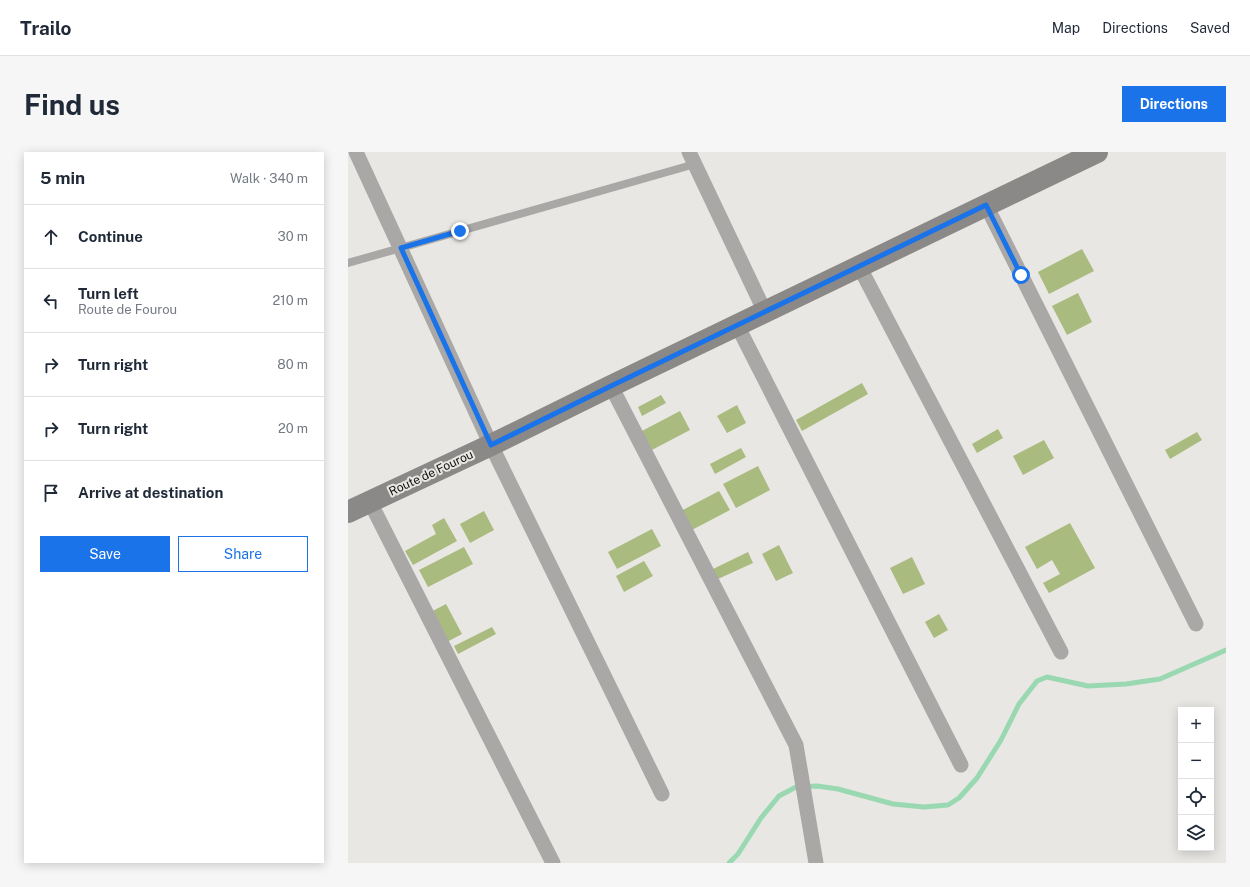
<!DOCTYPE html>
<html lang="en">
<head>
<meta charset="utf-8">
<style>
  body { margin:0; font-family:"Public Sans",sans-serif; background:#f6f6f7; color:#1f2937 }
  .controls { position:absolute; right:12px; bottom:12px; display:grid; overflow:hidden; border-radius:0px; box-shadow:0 2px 10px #0003 }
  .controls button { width:36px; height:36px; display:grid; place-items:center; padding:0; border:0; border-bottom:1px solid #e0e1e3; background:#fff; color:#1f2937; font:20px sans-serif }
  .stop { position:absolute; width:12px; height:12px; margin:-9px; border:3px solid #1a73e8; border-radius:50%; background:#fff }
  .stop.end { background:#1a73e8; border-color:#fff; box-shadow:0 1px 4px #0008 }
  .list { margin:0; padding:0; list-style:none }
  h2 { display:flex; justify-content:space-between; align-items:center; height:52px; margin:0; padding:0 16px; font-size:17px }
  h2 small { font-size:13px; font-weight:400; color:#747a83 }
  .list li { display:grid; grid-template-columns:26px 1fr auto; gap:12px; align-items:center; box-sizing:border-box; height:64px; padding:0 16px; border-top:1px solid #e0e1e3 }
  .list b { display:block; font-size:15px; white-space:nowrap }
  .list p { margin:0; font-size:13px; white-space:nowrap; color:#747a83 }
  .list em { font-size:13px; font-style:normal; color:#747a83 }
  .actions { display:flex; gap:8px; padding:12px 16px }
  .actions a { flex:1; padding:9px 0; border:1px solid #1a73e8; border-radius:0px; text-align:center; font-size:14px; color:#1a73e8 }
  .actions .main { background:#1a73e8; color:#fff }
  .icon { flex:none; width:22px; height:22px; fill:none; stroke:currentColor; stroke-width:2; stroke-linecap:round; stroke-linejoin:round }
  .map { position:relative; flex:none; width:878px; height:711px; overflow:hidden; border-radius:0px }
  header { display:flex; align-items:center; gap:24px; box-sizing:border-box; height:56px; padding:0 20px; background:#fff; border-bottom:1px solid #e0e1e3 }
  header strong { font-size:19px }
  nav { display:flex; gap:22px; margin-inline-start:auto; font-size:14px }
  .intro { display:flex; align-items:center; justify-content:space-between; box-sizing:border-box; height:96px; padding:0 24px }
  h1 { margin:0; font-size:28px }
  .button { padding:10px 18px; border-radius:0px; background:#1a73e8; color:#fff; font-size:14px; font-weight:700 }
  main { display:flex; gap:24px; padding:0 24px }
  aside { flex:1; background:#fff; border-radius:0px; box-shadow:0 2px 10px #0003 }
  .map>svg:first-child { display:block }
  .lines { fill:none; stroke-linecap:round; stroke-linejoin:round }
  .stream { stroke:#99d8b1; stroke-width:5 }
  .building { fill:#a9bb7e }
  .lane { stroke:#a9a8a7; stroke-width:8 }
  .street { stroke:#a9a8a7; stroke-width:15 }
  .secondary { stroke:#8b8988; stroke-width:22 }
  .route { stroke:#1a73e8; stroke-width:5 }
  .labels { text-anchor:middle; stroke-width:4; stroke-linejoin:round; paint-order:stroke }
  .street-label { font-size:12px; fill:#121210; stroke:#e8e7e3 }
</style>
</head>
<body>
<header>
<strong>Trailo</strong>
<nav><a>Map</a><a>Directions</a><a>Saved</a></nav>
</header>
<div class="intro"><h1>Find us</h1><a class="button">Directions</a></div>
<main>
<aside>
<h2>5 min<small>Walk · 340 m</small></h2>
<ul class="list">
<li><svg class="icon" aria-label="ahead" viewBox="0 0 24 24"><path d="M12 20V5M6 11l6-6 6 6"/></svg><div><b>Continue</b></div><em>30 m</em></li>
<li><svg class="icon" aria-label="left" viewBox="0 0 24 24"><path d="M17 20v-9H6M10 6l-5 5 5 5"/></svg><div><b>Turn left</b><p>Route de Fourou</p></div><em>210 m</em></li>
<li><svg class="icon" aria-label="right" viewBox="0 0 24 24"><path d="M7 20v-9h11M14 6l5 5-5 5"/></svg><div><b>Turn right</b></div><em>80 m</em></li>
<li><svg class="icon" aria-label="right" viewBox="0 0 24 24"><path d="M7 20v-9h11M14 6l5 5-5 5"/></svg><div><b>Turn right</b></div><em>20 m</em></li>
<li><svg class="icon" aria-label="arrive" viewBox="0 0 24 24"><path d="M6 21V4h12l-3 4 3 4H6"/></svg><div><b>Arrive at destination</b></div></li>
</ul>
<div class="actions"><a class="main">Save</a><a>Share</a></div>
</aside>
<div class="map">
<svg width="878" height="711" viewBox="0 0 878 711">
  <rect width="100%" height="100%" fill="#e8e7e3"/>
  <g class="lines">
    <!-- stream -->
    <polyline class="stream" points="381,711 390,702 413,666 431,644 448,635 469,634 490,637 545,652 576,655 600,653 611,646 629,626 653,588 671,552 689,529 699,525 740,534 778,532 812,527 878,498"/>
  </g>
  <!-- building -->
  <g class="building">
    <polygon points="734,97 746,119 701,142 690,120"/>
    <polygon points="730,141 744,170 719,183 704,154"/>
    <polygon points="514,231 520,242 454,279 448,268"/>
    <polygon points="313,243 318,251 294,264 290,255"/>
    <polygon points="389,253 398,271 379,281 369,264"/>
    <polygon points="332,259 342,278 302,299 292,280"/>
    <polygon points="650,277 655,286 629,301 624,292"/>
    <polygon points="849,280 854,288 822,307 817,298"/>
    <polygon points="696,288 706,306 675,323 665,304"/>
    <polygon points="393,296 398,305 367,322 362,312"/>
    <polygon points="410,314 422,338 388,356 375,332"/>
    <polygon points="371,339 382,358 342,379 331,360"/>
    <polygon points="136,359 146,378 122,391 112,372"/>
    <polygon points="96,366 109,389 65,413 57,399 88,382 84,373"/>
    <polygon points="722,371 747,416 701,441 695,431 712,422 704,408 689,417 677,395"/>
    <polygon points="304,377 313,394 269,417 260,400"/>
    <polygon points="431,393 445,421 428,429 414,402"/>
    <polygon points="116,395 125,412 80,435 71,418"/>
    <polygon points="400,400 405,411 370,427 365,417"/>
    <polygon points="564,405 577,432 555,442 542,416"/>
    <polygon points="296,409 305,424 276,440 268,424"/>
    <polygon points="98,452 114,482 95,492 79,462"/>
    <polygon points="591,462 600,478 586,486 577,470"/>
    <polygon points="144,475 148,482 110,502 106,494"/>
  </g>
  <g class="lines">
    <!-- lane -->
    <polyline class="lane" points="0,111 347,12"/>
    <!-- street -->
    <g class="street">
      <polyline points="8,0 143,293 314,642"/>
      <polyline points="341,0 417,160"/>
      <polyline points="638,53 848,472"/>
      <polyline points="511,114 713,500"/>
      <polyline points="389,173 613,613"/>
      <polyline points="263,234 448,593 468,711"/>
      <polyline points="22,350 205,711"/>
    </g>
    <!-- secondary -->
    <polyline class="secondary" points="0,360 143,293 263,234 749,0"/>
  </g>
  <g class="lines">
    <!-- route -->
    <polyline class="route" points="112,79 53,96 143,293 263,234 638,53 673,123"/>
  </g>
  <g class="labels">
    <!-- street labels -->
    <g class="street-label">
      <text transform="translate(83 321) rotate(-25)" y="4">Route de Fourou</text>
    </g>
  </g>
</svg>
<div class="controls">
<button>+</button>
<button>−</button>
<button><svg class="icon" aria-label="locate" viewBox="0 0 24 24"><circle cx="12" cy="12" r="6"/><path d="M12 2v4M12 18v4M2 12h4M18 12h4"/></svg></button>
<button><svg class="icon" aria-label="layers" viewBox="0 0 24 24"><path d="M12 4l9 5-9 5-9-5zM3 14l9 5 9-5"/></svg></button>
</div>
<div class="stop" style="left:673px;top:123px"></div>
<div class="stop end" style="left:112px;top:79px"></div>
</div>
</main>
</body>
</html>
